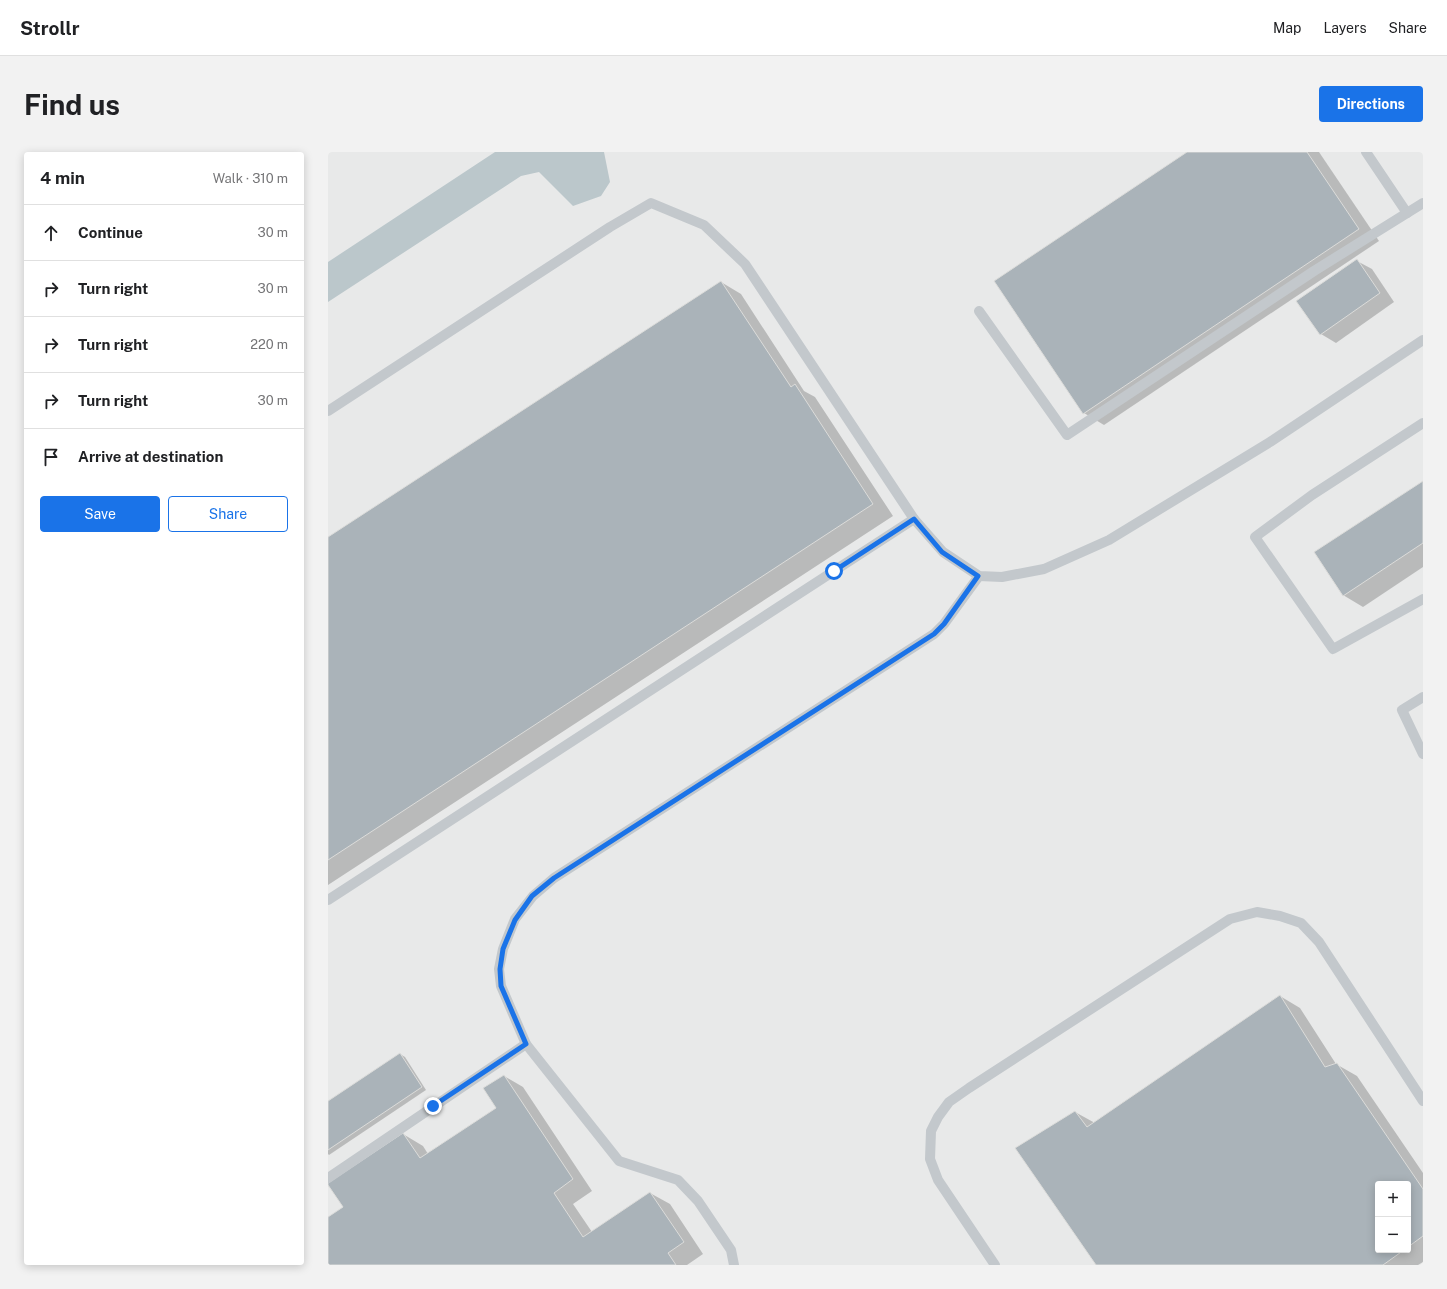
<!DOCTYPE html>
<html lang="en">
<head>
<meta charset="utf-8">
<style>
  body { margin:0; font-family:"Public Sans",sans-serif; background:#f2f2f2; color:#202124 }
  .controls { position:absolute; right:12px; bottom:12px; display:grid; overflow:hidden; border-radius:4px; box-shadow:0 2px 10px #0003 }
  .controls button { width:36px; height:36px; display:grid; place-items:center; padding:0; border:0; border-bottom:1px solid #e0e0e0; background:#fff; color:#202124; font:20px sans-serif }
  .stop { position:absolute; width:12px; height:12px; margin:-9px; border:3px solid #1a73e8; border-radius:50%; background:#fff }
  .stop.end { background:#1a73e8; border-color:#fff; box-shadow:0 1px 4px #0008 }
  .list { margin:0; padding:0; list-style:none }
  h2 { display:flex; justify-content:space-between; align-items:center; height:52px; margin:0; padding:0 16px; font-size:17px }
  h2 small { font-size:13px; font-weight:400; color:#757577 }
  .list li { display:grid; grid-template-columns:26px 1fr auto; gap:12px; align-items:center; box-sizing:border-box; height:56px; padding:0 16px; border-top:1px solid #e0e0e0 }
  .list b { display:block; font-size:15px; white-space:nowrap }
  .list em { font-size:13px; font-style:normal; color:#757577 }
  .actions { display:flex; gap:8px; padding:12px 16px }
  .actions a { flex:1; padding:9px 0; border:1px solid #1a73e8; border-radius:4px; text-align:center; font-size:14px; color:#1a73e8 }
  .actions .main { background:#1a73e8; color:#fff }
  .icon { flex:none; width:22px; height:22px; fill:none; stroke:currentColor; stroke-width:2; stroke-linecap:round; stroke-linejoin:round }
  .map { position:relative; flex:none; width:1095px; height:1113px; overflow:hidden; border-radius:4px }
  header { display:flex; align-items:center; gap:24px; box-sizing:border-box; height:56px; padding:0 20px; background:#fff; border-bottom:1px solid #e0e0e0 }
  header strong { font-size:19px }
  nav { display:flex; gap:22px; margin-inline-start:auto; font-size:14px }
  .intro { display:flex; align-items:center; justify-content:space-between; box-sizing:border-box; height:96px; padding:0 24px }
  h1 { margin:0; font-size:28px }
  .button { padding:10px 18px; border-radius:4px; background:#1a73e8; color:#fff; font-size:14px; font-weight:700 }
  main { display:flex; gap:24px; padding:0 24px }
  aside { flex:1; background:#fff; border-radius:4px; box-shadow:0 2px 10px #0003 }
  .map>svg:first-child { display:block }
  .built { fill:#e8e9e9; fill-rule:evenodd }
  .water { fill:#bbc7cb }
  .shadow { fill:#0003; fill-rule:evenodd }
  .building { fill:#aab3b9; stroke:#dcdcda }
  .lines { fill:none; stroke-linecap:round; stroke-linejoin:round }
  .lane { stroke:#c3c8cc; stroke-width:10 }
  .route { stroke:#1a73e8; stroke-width:5 }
</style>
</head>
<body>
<header>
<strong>Strollr</strong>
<nav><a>Map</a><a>Layers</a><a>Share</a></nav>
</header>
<div class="intro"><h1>Find us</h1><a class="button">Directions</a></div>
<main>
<aside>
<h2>4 min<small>Walk · 310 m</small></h2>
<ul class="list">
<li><svg class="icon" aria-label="ahead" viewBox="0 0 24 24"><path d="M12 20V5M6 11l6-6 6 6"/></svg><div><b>Continue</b></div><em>30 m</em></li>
<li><svg class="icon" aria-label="right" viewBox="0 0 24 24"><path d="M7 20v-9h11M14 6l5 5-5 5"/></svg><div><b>Turn right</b></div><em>30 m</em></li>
<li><svg class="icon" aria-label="right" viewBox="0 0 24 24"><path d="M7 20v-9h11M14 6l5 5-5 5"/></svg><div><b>Turn right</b></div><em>220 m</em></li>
<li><svg class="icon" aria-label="right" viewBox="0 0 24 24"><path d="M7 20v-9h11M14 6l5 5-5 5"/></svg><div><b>Turn right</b></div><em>30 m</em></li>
<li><svg class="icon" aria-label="arrive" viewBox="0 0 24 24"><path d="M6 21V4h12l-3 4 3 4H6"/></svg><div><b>Arrive at destination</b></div></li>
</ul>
<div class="actions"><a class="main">Save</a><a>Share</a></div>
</aside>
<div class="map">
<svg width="1095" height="1113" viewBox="0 0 1095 1113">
  <rect width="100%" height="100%" fill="#fafaf8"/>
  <!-- built -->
  <path class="built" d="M 0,0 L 1095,0 L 1095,1113 L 0,1113 ZM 1050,1032 L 1080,1032 L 1080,1098 L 1050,1098 Z"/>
  <!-- water -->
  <polygon class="water" points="167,0 276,0 282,30 273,44 245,54 211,20 193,24 0,150 0,110"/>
  <!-- shadow -->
  <g class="shadow">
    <polygon points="861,0 991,0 1051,89 776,273 756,261 668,129"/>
    <polygon points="1029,109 1044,117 1066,150 1008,191 993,182"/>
    <polygon points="393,130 413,142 476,239 487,245 565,364 0,733 0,386"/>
    <polygon points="1095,331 1095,415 1035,455 1015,443"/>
    <path d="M 952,844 L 972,856 L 1008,912 L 1029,924 L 1095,1021 L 1095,1110 L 1090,1113 L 769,1113 L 747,960 L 767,971 ZM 1050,1032 L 1080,1032 L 1080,1098 L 1050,1098 Z"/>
    <polygon points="72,902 77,905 98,938 1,1003 0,1002 0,951"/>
    <polygon points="176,924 195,935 264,1039 245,1052 264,1080 322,1041 342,1052 375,1102 359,1113 0,1113 0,1066 16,1056 75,982 95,994 100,1002 169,956"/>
  </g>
  <!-- building -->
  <g class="building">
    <polygon points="859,0 979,0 1031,77 755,262 666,129"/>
    <polygon points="1029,107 1052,141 992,183 968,149"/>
    <polygon points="393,129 463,235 467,232 545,352 0,708 0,385"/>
    <polygon points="1095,329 1095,391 1015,444 986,400"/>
    <polygon points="952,843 997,915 1009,911 1095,1037 1095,1084 1080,1095 1080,1032 1050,1032 1050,1098 1076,1098 1055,1113 768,1113 687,996 747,959 759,975"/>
    <polygon points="72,901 94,935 0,998 0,949"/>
    <polygon points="176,923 245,1027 226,1041 255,1085 322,1040 356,1090 340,1101 348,1113 0,1113 0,1065 15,1055 0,1033 0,1031 75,981 92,1006 168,956 155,936"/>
  </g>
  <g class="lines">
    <!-- lane -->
    <g class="lane">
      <polyline points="1038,0 1079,61"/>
      <polyline points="651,159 739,283 986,119 1095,51"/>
      <polyline points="0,259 282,75 323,51 376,73 417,112 586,367 615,400 651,424 674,425 716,417 781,388 942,290 1095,188"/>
      <polyline points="1095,271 984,343 927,385 1005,497 1095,447"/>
      <polyline points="1095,545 1074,558 1095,602"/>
      <polyline points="0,748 586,367"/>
      <polyline points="198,892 173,834 171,817 175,797 187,767 205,744 226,726 606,482 616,472 651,424"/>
      <polyline points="0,1026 198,892 291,1009 350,1028 370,1049 403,1098 406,1113"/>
      <polyline points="667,1113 610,1028 602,1007 603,979 610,965 621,950 641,936 902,767 929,760 952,764 973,771 991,790 1095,949"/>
    </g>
  </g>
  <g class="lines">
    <!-- route -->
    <polyline class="route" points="105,954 198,892 173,834 172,817 175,797 187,768 204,744 226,726 606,482 616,472 650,424 614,400 586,367 506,419"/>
  </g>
</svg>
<div class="controls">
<button>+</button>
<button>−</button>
</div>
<div class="stop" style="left:506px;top:419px"></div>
<div class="stop end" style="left:105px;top:954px"></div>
</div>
</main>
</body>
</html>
